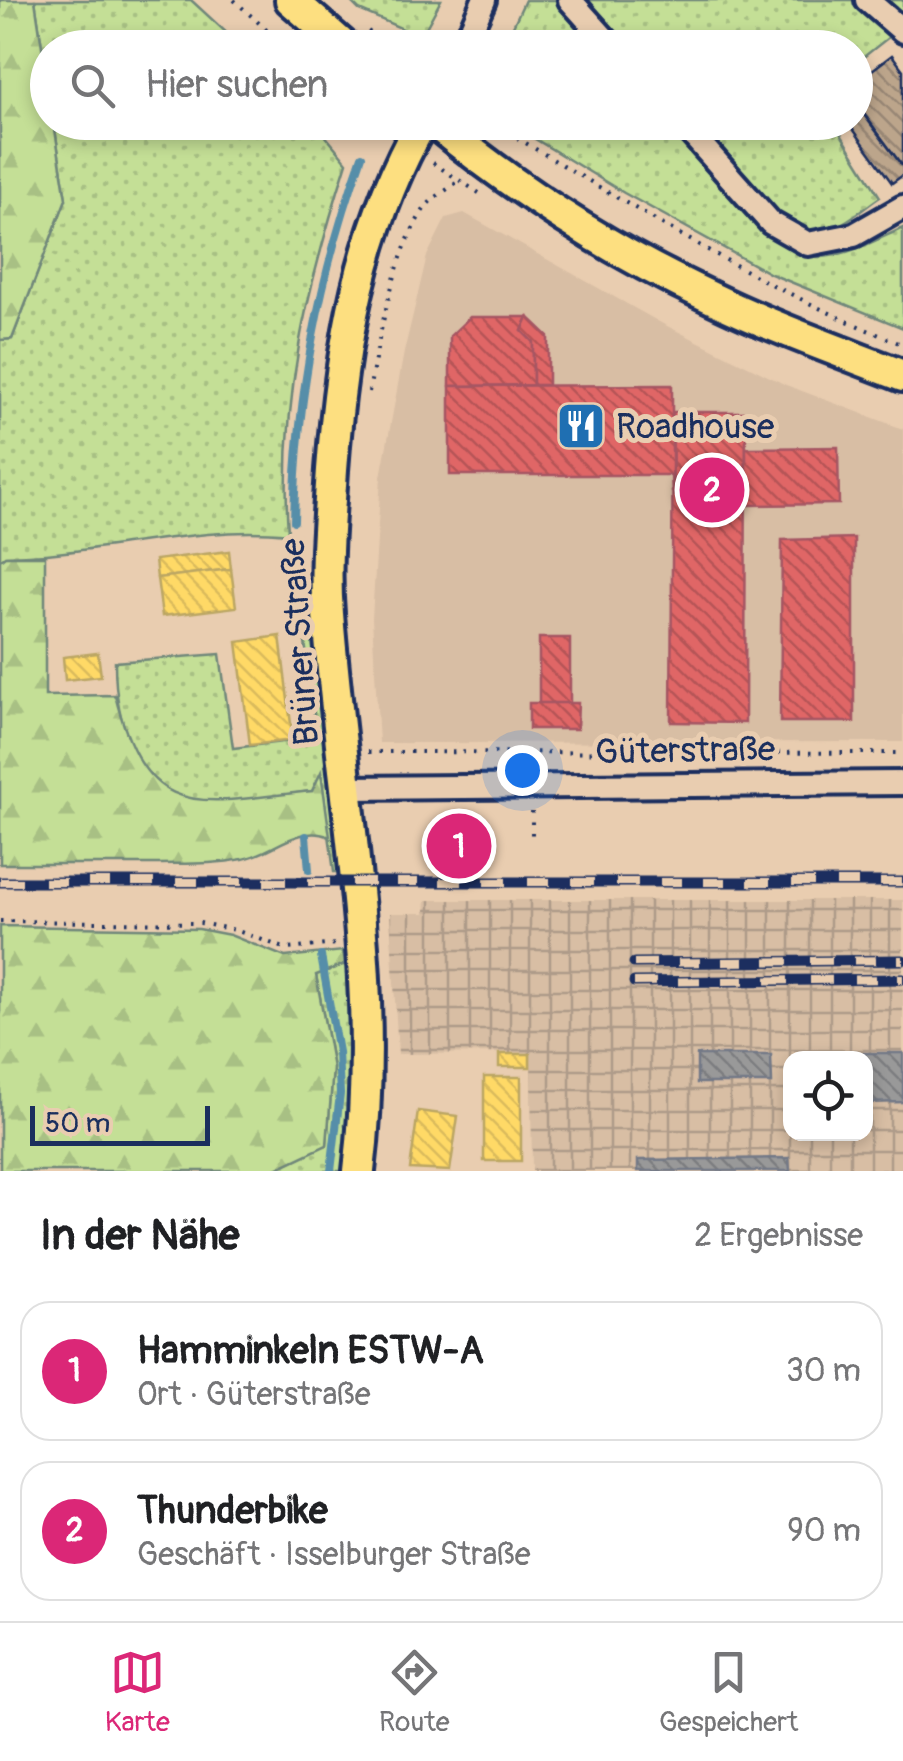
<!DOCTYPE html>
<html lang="de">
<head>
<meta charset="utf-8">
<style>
  body { margin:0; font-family:Pangolin,sans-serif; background:#f2f2f2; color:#202124 }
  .controls { position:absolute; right:30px; bottom:30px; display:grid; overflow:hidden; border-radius:20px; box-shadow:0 5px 15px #0003 }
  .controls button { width:90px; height:90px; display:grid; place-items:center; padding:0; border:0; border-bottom:2px solid #e0e0e0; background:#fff; color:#202124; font:50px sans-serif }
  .scale { position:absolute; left:30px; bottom:25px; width:180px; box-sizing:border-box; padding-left:10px; border:5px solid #1b2f5e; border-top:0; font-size:28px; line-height:35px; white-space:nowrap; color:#1b2f5e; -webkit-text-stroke:8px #e9cdb0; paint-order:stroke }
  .you { position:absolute; left:522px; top:770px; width:35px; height:35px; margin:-25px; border:8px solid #fff; border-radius:50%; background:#1a73e8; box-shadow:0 0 0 15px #1a73e833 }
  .badge { display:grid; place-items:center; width:65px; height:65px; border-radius:50%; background:#db2777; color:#fff; font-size:32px; font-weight:700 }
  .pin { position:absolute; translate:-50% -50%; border:5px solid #fff; box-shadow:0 2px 10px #0006 }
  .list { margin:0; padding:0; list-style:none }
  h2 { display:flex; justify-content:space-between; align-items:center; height:130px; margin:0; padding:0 40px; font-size:42px }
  h2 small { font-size:32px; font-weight:400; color:#757577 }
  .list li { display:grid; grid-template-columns:65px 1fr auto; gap:30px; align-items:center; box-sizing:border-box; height:140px; margin:0 20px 20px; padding:0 20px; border:2px solid #e0e0e0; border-radius:30px }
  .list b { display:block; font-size:38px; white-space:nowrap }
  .list p { margin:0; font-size:32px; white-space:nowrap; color:#757577 }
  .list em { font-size:32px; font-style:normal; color:#757577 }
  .icon { flex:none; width:55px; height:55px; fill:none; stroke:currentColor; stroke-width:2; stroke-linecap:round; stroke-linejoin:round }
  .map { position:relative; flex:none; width:903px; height:1171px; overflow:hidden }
  .search { position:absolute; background:#fff; box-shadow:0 5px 15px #0003; left:30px; right:30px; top:30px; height:110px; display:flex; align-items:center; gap:25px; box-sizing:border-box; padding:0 35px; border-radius:55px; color:#757577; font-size:38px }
  .sheet { height:450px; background:#fff }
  nav { display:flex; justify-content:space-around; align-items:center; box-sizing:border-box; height:140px; border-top:2px solid #e0e0e0; background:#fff; font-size:28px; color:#757577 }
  nav a { display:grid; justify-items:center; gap:5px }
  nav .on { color:#db2777 }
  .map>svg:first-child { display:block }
  .built { fill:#d8bea4 }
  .industrial { fill:url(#industrial-grid); fill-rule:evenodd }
  .grass { fill:url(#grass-dots); stroke:#70877a; stroke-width:2.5 }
  .forest { fill:url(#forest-firs); stroke:#70877a; stroke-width:2.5 }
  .homes { fill:url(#homes-back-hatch); stroke:#bba664; stroke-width:2.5 }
  .shops { fill:url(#shops-back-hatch); stroke:#a55664; stroke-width:2.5 }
  .industry { fill:url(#industry-back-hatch); stroke:#737987; stroke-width:2.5 }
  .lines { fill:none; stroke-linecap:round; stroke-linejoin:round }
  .stream { stroke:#578ea9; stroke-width:8 }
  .building { fill:url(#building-back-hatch); stroke:#1b2f5e; stroke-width:2.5 }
  .minor-casing { stroke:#1b2f5e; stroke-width:30 }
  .major-casing { stroke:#1b2f5e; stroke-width:38 }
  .path { stroke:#1b2f5e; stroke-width:4; stroke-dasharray:2.5 8; stroke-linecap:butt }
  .minor { stroke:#e9cdb0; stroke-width:22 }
  .major { stroke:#fddf80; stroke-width:30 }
  .rail-casing { stroke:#1b2f5e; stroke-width:11 }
  .rail { stroke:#e9cdb0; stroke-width:8; stroke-dasharray:22; stroke-linecap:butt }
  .labels { text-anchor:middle; stroke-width:10; stroke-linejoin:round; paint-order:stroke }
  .poi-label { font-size:35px; fill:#1b2f5e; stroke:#e9cdb0; text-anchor:start }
  .street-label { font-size:35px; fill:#1b2f5e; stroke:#e9cdb0 }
</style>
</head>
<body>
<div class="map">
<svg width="903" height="1171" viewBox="0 0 903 1171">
  <defs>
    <pattern id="industrial-grid" width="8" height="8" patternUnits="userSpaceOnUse" patternTransform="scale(2.5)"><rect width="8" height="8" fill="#d8bea4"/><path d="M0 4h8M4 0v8" fill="none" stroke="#ae9b89"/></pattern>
    <pattern id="grass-dots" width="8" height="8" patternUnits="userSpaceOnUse" patternTransform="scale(2.5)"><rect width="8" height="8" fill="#c4df96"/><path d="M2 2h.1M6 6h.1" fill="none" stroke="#a8c084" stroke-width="1.8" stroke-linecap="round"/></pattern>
    <pattern id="forest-firs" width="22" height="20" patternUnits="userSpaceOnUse" patternTransform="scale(2.5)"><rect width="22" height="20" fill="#c4df96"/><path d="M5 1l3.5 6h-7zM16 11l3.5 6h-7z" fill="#a8c084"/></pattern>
    <pattern id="homes-back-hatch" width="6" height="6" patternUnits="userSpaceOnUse" patternTransform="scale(2.5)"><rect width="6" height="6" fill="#ffd966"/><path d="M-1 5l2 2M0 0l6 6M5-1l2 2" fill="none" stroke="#dabb5b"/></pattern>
    <pattern id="shops-back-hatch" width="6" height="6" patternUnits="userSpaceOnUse" patternTransform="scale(2.5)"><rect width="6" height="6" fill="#e06666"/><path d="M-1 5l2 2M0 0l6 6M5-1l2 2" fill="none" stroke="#b55457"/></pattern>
    <pattern id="industry-back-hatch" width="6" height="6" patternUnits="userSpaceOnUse" patternTransform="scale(2.5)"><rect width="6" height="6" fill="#999"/><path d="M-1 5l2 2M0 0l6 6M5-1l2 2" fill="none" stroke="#7c7d80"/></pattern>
    <pattern id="building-back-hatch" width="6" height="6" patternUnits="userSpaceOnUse" patternTransform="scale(2.5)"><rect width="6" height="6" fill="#bca58b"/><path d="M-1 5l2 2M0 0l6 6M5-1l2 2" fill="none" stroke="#988775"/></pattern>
  </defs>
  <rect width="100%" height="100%" fill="#e9cdb0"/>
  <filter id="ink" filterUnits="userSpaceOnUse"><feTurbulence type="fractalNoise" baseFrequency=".01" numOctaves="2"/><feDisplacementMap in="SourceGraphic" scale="20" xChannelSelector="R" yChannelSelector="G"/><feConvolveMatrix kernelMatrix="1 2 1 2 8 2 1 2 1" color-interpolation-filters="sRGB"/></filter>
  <g filter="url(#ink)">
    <!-- built -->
    <polygon class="built" points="464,213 661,323 786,385 903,429 903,742 379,743 372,618 381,477 404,352 427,256 446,218"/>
    <!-- industrial -->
    <path class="industrial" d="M 426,900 L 903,900 L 903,1171 L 532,1171 L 531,1053 L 398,1054 L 390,913 L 425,913 ZM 790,1058 L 866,1058 L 866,1134 L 790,1134 Z"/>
    <!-- grass -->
    <g class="grass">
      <polygon points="35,0 191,0 242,47 48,48 47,80"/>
      <polygon points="349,0 441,0 421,37 359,10"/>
      <polygon points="525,0 557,0 600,47 503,48"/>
      <polygon points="583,0 903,0 903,26 856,63 856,48 626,47"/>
      <path d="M 54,123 L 315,123 L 347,162 C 306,291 280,397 288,534 C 198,524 98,555 6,556 L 0,560 L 0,340 L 12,339 L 66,199 Z"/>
      <path d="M 515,123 L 667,123 C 697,157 775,261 822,257 C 850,255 878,239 903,228 L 903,328 L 771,274 L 624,193 L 522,131 Z"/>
      <path d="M 693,123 L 834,123 L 880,197 C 862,209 842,229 819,231 C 775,236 720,154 693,123 Z"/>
      <path d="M 313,622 L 343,872 L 334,872 L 321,774 L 312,791 C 285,794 220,806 197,801 C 133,789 115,718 115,662 L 220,654 L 233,748 L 317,738 L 303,626 Z"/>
      <polygon points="345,964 349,974 353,1106 345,1171 272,1171 327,1144 333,1068 316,975"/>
    </g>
    <!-- forest -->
    <g class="forest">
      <polygon points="0,0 35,0 47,80 48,122 54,123 66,199 12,339 0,340"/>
      <path d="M 5,556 L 45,556 L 45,696 L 115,695 C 148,827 201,802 312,791 L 321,772 L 330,837 C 299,823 272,854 243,859 C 212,865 180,863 149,864 C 99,864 50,864 0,864 L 0,560 Z"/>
      <polygon points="0,926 199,929 230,935 285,957 343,951 345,964 316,975 333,1068 327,1145 272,1171 0,1171"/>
    </g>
    <!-- homes -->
    <g class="homes">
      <polygon points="229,551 231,569 157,578 155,560"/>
      <polygon points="231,569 236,607 162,616 157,578"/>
      <polygon points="280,636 293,740 250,745 237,642"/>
      <polygon points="98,653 101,676 65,680 63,657"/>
      <rect x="499" y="1054" width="31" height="13"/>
      <rect x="484" y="1077" width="37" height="84"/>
      <polygon points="418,1111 458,1116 450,1171 410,1169"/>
    </g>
    <!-- shops -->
    <g class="shops">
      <polygon points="470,317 528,317 522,331 533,342 533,385 450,386 450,336"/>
      <polygon points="528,317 548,336 548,385 533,385 533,342 522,331"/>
      <polygon points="672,385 672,493 671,475 450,475 450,386"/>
      <polygon points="673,412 746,412 745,723 671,722"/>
      <polygon points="838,447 839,504 746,505 746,448"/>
      <polygon points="854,538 854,722 780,722 782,540"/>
      <polygon points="539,638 570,638 570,704 539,703"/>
      <polygon points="529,703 578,703 577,729 529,729"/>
    </g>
    <!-- industry -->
    <g class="industry">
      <polygon points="861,1053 903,1053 903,1102 866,1103 866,1058 861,1058"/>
      <polygon points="697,1055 771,1055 772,1083 697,1083"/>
      <polygon points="789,1158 790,1171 638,1171 638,1160"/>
    </g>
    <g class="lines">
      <!-- stream -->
      <g class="stream">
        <path d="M 294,521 C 297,392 319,277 362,156"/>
        <polyline points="306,836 309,870"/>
        <polyline points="321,956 338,1052 340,1094 331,1171"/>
      </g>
    </g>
    <!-- building -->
    <g class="building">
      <polygon points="892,55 903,70 903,167 856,103 856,82"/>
      <polygon points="858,107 903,167 903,175 892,183 848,122 856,122"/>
      <rect x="436" y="835" width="45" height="23"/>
    </g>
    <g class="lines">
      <!-- minor casing -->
      <g class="minor-casing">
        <g id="minor">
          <polyline points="570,0 613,48"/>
          <polyline points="867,0 903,31"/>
          <polyline points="463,48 484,0"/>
          <polyline points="681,122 771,223 808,244 854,235 903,207"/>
          <polyline points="348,788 903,783"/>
        </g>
      </g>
      <!-- major casing -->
      <g class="major-casing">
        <g id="major">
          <polyline points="291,0 346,48"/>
          <path d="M 434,122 C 518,191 613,252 712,298 C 774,328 839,351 903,376"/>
          <path d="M 359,1171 C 382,984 342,799 328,614 C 324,566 329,518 332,470 C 341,347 360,231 422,122"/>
        </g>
      </g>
      <!-- path -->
      <g class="path">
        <polyline points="234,0 286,48"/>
        <polyline points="368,31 391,48"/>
        <polyline points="381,122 389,130"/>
        <path d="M 490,122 C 623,200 756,286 899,343"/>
        <polyline points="433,163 479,193"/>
        <path d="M 369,392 C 378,341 395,250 425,208 C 434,195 450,190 460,179"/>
        <polyline points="368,752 903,753"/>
        <polyline points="532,811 532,835"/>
        <polyline points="0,921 200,923 235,930 287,949 337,944"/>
      </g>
      <!-- minor -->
      <use href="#minor" class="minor"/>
      <!-- major -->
      <use href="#major" class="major"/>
      <!-- rail casing -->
      <g class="rail-casing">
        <g id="rail">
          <polyline points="0,882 903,882"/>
          <polyline points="634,963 903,960"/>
          <polyline points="634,982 903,979"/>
        </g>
      </g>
      <!-- rail -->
      <use href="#rail" class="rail"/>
    </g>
  </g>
  <!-- icons -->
  <defs>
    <g id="restaurant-square" transform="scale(2.5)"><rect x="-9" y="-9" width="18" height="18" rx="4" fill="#1f6fb2" stroke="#e9cdb0"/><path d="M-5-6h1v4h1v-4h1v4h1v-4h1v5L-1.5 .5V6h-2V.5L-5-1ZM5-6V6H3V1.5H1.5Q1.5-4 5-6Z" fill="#fff"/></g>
  </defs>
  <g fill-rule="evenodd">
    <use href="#restaurant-square" x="581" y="426"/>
  </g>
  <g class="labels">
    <!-- poi labels -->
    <g class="poi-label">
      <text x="616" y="438">Roadhouse</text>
    </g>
    <!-- street labels -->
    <g class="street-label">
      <text transform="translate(299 642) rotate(-94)" y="12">Brüner Straße</text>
      <text transform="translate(685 750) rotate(-1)" y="12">Güterstraße</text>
    </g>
  </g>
</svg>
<div class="controls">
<button><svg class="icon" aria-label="locate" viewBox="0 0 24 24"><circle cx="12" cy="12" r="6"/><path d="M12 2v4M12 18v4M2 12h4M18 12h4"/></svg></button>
</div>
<div class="scale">50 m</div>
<div class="you"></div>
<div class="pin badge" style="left:459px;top:846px">1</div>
<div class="pin badge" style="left:712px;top:490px">2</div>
<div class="search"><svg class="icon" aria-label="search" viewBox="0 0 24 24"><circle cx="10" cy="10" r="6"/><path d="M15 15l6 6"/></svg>Hier suchen</div>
</div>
<section class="sheet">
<h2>In der Nähe<small>2 Ergebnisse</small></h2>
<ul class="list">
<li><span class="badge">1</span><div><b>Hamminkeln ESTW-A</b><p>Ort · Güterstraße</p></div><em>30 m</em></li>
<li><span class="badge">2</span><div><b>Thunderbike</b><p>Geschäft · Isselburger Straße</p></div><em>90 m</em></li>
</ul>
</section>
<nav>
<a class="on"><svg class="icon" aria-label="map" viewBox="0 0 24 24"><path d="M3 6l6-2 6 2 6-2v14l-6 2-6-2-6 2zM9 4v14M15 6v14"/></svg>Karte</a>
<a><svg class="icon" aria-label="directions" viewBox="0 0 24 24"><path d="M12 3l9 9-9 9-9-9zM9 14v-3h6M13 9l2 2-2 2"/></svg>Route</a>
<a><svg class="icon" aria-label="saved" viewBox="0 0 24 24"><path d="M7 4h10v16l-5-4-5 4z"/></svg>Gespeichert</a>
</nav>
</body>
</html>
